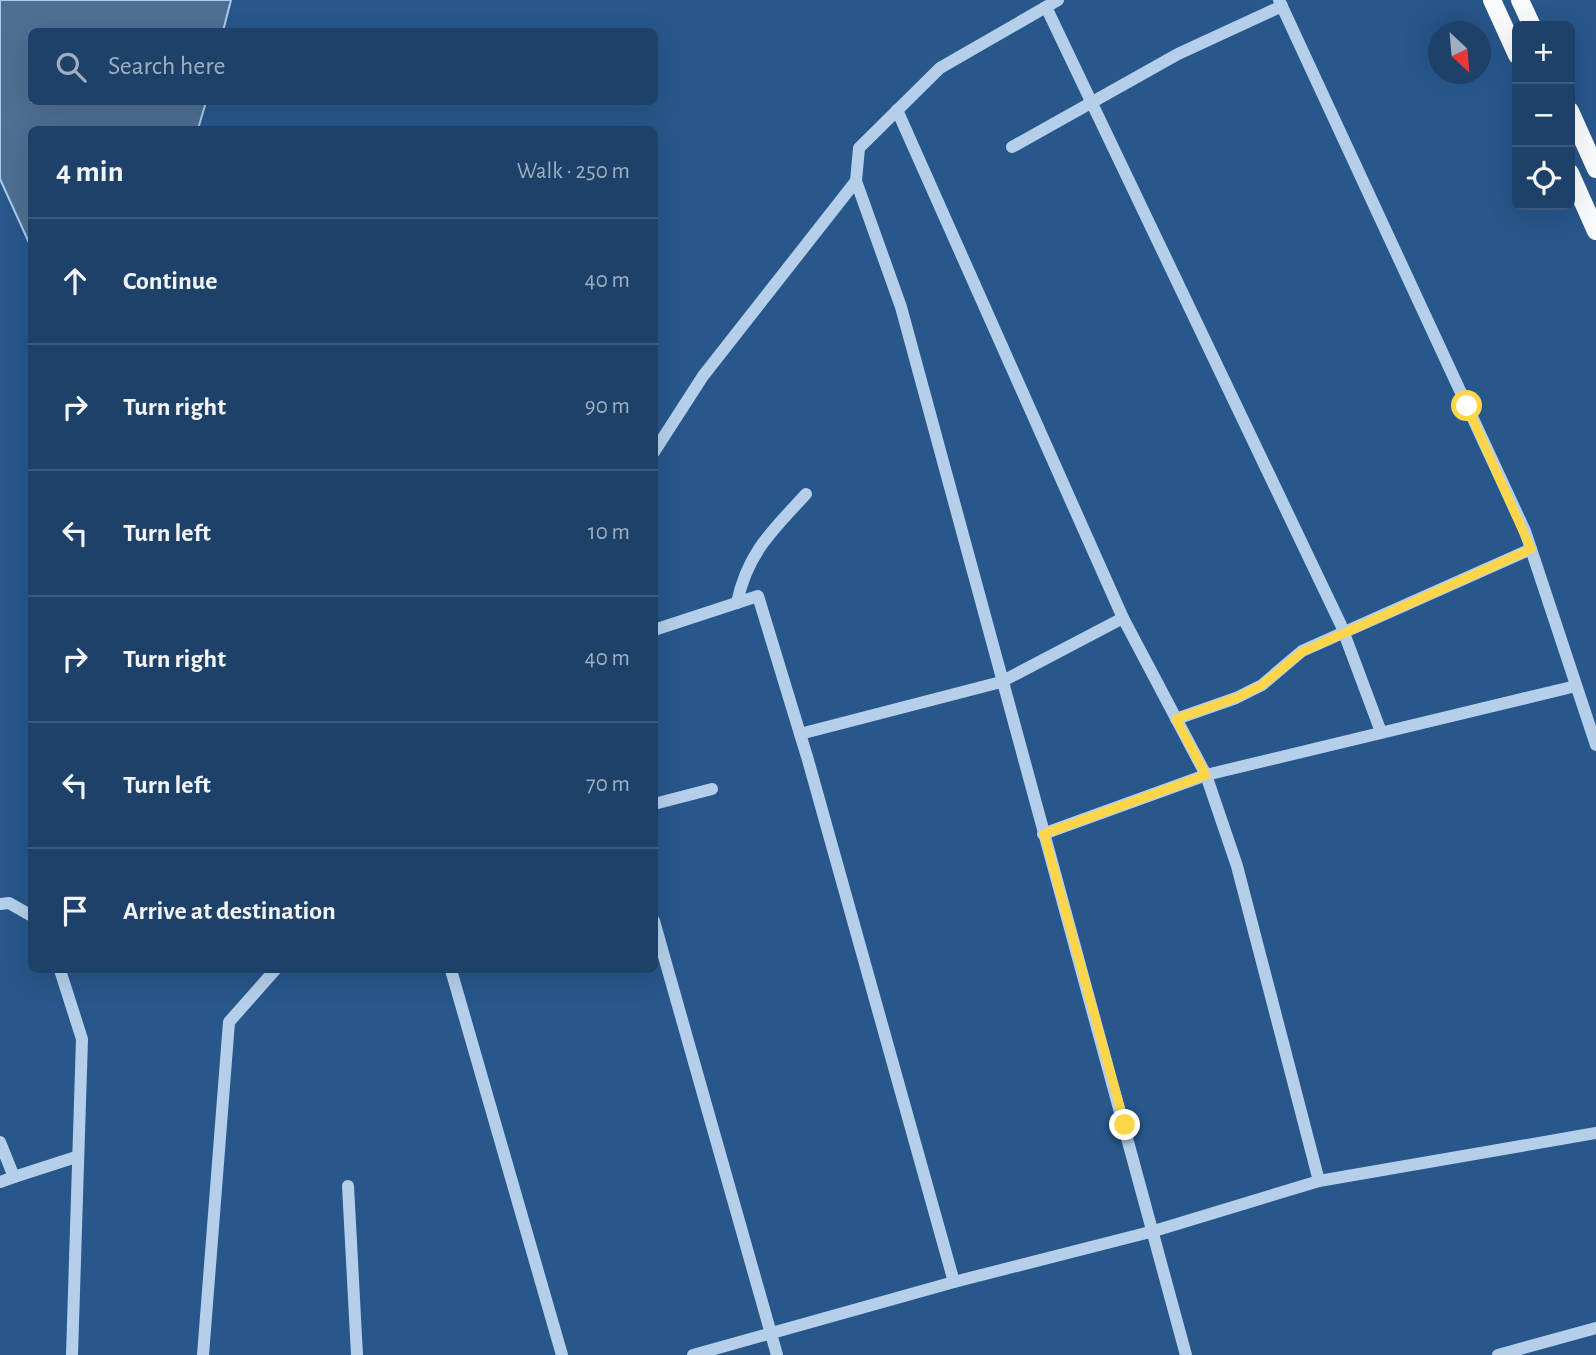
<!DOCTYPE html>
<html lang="en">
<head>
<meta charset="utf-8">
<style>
  body { margin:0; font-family:"Alegreya Sans",sans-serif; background:#2a4c71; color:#f1f3f6 }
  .controls { position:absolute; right:21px; top:21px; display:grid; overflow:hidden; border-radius:10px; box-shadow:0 7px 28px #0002 }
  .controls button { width:63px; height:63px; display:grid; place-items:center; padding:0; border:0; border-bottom:2px solid #3b5a7c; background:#1d4168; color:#f1f3f6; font:35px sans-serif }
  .compass { position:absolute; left:1428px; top:21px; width:63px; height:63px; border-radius:50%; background:#1d4168; box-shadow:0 7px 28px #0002; rotate:154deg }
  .stop { position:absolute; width:21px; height:21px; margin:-16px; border:5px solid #ffd54a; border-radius:50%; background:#fff }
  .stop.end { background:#ffd54a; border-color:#fff; box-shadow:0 2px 7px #0008 }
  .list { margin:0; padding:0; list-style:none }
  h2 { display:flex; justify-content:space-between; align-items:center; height:91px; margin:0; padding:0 28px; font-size:30px }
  h2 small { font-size:23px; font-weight:400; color:#a0afc0 }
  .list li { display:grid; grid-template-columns:46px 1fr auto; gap:21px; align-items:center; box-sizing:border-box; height:126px; padding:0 28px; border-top:2px solid #3b5a7c }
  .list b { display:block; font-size:26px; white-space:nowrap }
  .list em { font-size:23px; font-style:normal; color:#a0afc0 }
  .icon { flex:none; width:38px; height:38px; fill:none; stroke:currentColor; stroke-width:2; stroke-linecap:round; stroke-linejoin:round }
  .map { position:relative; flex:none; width:1596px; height:1355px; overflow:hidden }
  .search { position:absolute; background:#1d4168; box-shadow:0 7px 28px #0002; left:28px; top:28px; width:630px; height:77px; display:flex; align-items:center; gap:18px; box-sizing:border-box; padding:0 24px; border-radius:10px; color:#a0afc0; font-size:26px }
  .panel { position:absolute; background:#1d4168; box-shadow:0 7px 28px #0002; left:28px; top:126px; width:630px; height:847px; border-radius:10px }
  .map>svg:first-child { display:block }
  .water { fill:#4e6f93; stroke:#aacaea; stroke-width:2 }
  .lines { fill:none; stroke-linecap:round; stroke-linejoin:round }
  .minor { stroke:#b5cfea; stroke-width:12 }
  .major { stroke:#f9fbfe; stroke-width:18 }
  .route { stroke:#ffd54a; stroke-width:9 }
</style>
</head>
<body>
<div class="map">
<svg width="1596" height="1355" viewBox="0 0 1596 1355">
  <rect width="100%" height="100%" fill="#27578b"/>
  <!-- water -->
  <polygon class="water" points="0,0 231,0 223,31 32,32 32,102 206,102 198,129 32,130 31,247 0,179"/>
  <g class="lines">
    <!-- minor -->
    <g class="minor">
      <polyline points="1279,0 1525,531 1596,745"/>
      <polyline points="1046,7 1341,625 1381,732"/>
      <polyline points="897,110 1123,618 1206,775 1237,866 1319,1181"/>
      <polyline points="1012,147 1178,54 1282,6"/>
      <polyline points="856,181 901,307 1186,1355"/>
      <polyline points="654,452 703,376 856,181 859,148 940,68 1058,0"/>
      <path d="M 737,603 C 747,553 773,530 806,494"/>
      <polyline points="654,630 758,596 808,760 954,1282"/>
      <polyline points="1176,719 1236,698 1262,685 1302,651 1531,549"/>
      <polyline points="800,734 1001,682 1123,618"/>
      <polyline points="654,804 712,789"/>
      <polyline points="1043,834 1206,775 1576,686"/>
      <polyline points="0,904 9,903 32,916"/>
      <polyline points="654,921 777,1355"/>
      <polyline points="60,970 82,1039 72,1355"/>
      <polyline points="451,970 562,1355"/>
      <polyline points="0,1142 14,1177 76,1157"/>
      <polyline points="0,1182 14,1177"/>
      <polyline points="348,1186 357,1355"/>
      <polyline points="203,1355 229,1022 275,970"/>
      <polyline points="693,1355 954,1282 1154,1231 1319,1181 1596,1133"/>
      <polyline points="1498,1355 1596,1328"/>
    </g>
    <!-- major -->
    <g class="major">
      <polyline points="1492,0 1517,55"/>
      <polyline points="1520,0 1532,26"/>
      <polyline points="1570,111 1596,169"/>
      <polyline points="1570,173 1596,231"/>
    </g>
  </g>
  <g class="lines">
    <!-- route -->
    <polyline class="route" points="1125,1125 1044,834 1206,775 1176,719 1236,698 1262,685 1302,652 1531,549 1467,406"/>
  </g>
</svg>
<div class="controls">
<button>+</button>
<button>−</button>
<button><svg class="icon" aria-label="locate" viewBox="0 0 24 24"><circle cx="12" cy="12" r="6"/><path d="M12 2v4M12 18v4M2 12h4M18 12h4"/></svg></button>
</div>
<svg class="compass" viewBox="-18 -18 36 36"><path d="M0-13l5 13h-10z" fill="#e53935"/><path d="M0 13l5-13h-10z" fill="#a0afc0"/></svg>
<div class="stop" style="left:1467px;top:406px"></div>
<div class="stop end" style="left:1125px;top:1125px"></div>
<div class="search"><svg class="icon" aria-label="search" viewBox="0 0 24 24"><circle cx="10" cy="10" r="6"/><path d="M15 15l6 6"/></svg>Search here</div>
<section class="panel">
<h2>4 min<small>Walk · 250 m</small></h2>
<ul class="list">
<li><svg class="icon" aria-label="ahead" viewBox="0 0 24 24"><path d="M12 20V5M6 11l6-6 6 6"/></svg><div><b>Continue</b></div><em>40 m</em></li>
<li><svg class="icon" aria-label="right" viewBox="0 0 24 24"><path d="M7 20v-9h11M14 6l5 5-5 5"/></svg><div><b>Turn right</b></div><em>90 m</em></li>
<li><svg class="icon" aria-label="left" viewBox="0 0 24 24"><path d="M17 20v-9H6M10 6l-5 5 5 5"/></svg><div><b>Turn left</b></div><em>10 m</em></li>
<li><svg class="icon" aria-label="right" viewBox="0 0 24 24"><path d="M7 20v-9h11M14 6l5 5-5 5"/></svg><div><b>Turn right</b></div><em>40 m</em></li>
<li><svg class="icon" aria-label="left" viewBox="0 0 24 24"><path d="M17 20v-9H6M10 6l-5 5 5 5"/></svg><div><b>Turn left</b></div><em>70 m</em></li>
<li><svg class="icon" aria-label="arrive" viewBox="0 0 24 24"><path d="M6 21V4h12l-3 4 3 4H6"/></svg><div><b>Arrive at destination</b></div></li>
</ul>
</section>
</div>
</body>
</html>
